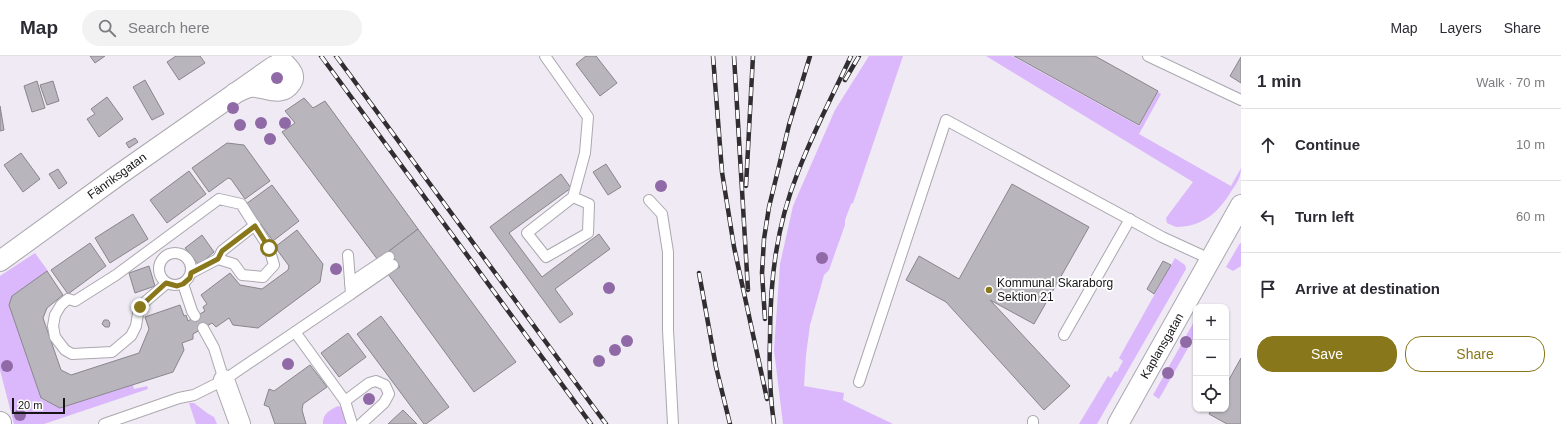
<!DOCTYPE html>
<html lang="en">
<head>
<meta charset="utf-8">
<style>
  body { margin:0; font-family:Helvetica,sans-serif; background:#f2f2f3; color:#2b2b33 }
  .controls { position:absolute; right:12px; bottom:12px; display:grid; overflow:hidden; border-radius:8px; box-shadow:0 1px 3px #0004 }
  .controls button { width:36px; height:36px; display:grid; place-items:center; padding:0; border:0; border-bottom:1px solid #e1e1e2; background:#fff; color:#2b2b33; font:20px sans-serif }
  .scale { position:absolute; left:12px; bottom:10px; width:53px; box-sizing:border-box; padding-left:4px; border:2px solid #171518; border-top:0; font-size:11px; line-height:14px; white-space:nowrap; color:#171518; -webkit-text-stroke:3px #fff; paint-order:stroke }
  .stop { position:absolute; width:12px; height:12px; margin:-9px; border:3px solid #89771b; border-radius:50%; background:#fff }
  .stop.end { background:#89771b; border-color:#fff; box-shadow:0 1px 4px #0008 }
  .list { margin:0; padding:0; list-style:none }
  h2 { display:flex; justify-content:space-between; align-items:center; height:52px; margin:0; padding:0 16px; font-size:17px }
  h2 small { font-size:13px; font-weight:400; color:#7c7c81 }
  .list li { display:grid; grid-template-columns:26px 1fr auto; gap:12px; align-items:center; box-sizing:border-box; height:72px; padding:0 16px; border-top:1px solid #e1e1e2 }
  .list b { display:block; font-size:15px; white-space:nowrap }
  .list em { font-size:13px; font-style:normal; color:#7c7c81 }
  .actions { display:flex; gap:8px; padding:12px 16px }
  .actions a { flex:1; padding:9px 0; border:1px solid #89771b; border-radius:16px; text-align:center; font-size:14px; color:#89771b }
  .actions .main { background:#89771b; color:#fff }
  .icon { flex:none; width:22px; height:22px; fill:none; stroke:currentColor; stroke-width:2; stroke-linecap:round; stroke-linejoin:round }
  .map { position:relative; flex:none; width:1241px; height:368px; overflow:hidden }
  header { display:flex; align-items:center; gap:24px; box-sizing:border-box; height:56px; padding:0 20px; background:#fff; border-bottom:1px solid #e1e1e2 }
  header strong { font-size:19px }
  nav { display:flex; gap:22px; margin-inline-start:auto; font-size:14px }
  .search { width:280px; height:36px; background:#f2f2f3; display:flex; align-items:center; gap:10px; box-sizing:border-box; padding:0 14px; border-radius:22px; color:#7c7c81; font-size:15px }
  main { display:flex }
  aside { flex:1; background:#fff }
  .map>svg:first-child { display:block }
  .green { fill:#dbb8fc }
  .building { fill:#b9b5bd; stroke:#89858d }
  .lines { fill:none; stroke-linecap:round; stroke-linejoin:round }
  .service-casing { stroke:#aba7af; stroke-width:12 }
  .minor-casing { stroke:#aba7af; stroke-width:22 }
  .tertiary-casing { stroke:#aba7af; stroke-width:24 }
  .service { stroke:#fff; stroke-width:10 }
  .minor { stroke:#fff; stroke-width:20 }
  .tertiary { stroke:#fff; stroke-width:22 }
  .rail-casing { stroke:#312e32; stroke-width:4.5 }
  .rail { stroke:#fff; stroke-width:3; stroke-dasharray:9; stroke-linecap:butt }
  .tree { fill:#906aa6 }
  .route { stroke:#89771b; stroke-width:5 }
  .poi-dot { fill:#89771b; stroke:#fff; stroke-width:1.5 }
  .labels { text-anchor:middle; stroke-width:3.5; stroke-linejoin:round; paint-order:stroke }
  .street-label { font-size:12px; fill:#171518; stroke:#fff }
  .poi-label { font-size:12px; fill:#171518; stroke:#fff; text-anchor:start }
</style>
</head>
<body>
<header>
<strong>Map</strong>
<div class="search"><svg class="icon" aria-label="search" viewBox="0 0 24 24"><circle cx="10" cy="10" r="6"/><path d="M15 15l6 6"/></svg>Search here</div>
<nav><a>Map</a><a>Layers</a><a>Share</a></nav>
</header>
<main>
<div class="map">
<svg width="1241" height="368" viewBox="0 0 1241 368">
  <rect width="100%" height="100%" fill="#efeaf3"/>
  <!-- green -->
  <g class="green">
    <polygon points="869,0 903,0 853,147 851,148 845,164 845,169 829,214 824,219 810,269 806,299 804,330 844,337 843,344 893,368 783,368 774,294 780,208 793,150 835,54"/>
    <path d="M 986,0 L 1012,0 L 1139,70 L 1158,36 L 1161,38 L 1139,78 L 1231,130 L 1241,112 C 1241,121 1237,127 1232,134 C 1219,156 1203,171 1176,171 L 1167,167 L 1166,162 L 1193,126 Z"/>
    <polygon points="1240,187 1241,187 1241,210 1233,215 1226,211"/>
    <polygon points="35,197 48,215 12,240 9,249 41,343 60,352 133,329 134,333 147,330 148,333 44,368 14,368 0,314 0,220"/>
    <polygon points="1175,202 1185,209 1186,213 1097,368 1079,368 1108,320 1111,322 1115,315 1117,316 1123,305 1119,302"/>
    <polygon points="1196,262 1196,278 1159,343 1153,339"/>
    <polygon points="189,347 194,347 207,357 214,361 217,368 196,368"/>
    <path d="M 338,350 L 341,351 L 347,368 L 323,368 C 322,358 330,354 338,350 Z"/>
  </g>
  <!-- building -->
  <g class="building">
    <polygon points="90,0 105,0 95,7"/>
    <polygon points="176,0 200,0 205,7 179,24 167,6"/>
    <polygon points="586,0 596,0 617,27 600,40 576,8"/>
    <polygon points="1014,0 1095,0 1158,35 1139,69"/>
    <polygon points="1241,1 1241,27 1230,20"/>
    <polygon points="145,24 164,58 152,64 133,31"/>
    <polygon points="37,25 45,52 32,56 24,30"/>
    <polygon points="53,25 59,45 47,49 40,29"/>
    <polygon points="107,41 123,63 99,81 87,63 95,58 91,53"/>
    <polygon points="304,42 313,52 325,45 418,173 378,204 282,76 295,67 285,55"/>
    <polygon points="0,50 4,74 0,75"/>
    <polygon points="135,82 138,86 129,92 126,87"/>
    <polygon points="227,87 244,89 270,125 245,143 231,123 228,122 209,136 192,112"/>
    <polygon points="21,97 40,123 23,136 4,109"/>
    <polygon points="606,108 621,131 608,139 593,116"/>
    <polygon points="58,113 67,127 59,133 49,118"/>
    <polygon points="189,115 206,138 167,167 150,144"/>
    <polygon points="561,118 571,132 509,177 542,221 599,178 610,193 555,233 573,258 560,267 490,171"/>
    <polygon points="1012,128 1089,171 1034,268 990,244 1070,330 1044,354 946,246 906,224 919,200 959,223"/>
    <polygon points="272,129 299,165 273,185 246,148"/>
    <polygon points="133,158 148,183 110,207 95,182"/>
    <polygon points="418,173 516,306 474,336 388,218 400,211 389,195"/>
    <polygon points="297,174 323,208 320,226 258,272 233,269 229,262 216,271 212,267 193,278 193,283 182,287 184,294 173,316 60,352 41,342 9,249 12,240 47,215 63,239 47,252 43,262 61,314 71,319 139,297 149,273 145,261 180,249 184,260 186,259 188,265 205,255 203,251 207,248 201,239 230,217 240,229 262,233 288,214 289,210 275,191"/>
    <polygon points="202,179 214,196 199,209 185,192"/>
    <polygon points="90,187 106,210 68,238 51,214"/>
    <polygon points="1163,205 1171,209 1154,238 1147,233"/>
    <polygon points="149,210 155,230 135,237 129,217"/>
    <polygon points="381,260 449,351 426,368 424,368 357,278"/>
    <polygon points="104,264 108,264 110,267 109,271 105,271 102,268"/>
    <polygon points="348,277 366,301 339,321 321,297"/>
    <polygon points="1241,302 1241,368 1227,368 1209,358 1212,353 1226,353 1226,329"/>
    <polygon points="310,309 327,331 303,348 302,354 306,368 275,368 269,351 264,349 269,333 274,335"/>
    <polygon points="403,354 417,368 388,368"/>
  </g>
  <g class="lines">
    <!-- service casing -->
    <g class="service-casing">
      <g id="service">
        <polyline points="545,0 588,61 585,97 573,141 527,177 546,201 588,177 589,148 573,141"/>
        <polyline points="1148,0 1241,44"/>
        <polyline points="649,144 662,158 668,196 668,274 673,368"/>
        <circle cx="175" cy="213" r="16"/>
        <polyline points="218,203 222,195 255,169"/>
        <polyline points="167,227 139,251 136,270 131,280 112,296 72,298 65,294 55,281 53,270 55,259 61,249 68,243 75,245 116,219 219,143 241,148 269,192 274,209 263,221 242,219 234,208 218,203 191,217"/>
        <polyline points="350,227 389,201"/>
        <polyline points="183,228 192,255 195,260"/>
        <polyline points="351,238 393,209"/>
        <polyline points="203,272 214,292 224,324"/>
        <polyline points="295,276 345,345 352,368"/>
        <polyline points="1064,279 1130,163"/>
        <polyline points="859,326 946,64 1162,181 1210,203"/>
        <polyline points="345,345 369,327 376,325 385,329 389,338 384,347 361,368"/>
        <polyline points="1033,365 1033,368"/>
        <polyline points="104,368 179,342 194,339 224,324 351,238 348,199"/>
      </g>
    </g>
    <!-- minor casing -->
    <g class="minor-casing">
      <g id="minor">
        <path d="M 0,205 L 120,118 L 273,11 L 279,8 L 285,8 C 291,14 296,20 291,27 C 281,43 264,29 250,31 C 245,32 240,35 235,37"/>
        <polyline points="224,324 240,368"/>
        <polyline points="1118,368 1241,149"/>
      </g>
    </g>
    <!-- tertiary casing -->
    <g class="tertiary-casing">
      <polyline id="tertiary" points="0,367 0,368"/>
    </g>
    <!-- service -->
    <use href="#service" class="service"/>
    <!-- minor -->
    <use href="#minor" class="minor"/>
    <!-- tertiary -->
    <use href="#tertiary" class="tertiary"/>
    <!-- rail casing -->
    <g class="rail-casing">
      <g id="rail">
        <polyline points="321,0 591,368"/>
        <polyline points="336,0 606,368"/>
        <polyline points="713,0 722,116 734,191 767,343"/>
        <polyline points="734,0 748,234"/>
        <polyline points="845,24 859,0"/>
        <polyline points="746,130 753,0"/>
        <polyline points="699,217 716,311 730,368"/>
        <polyline points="765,263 762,217 764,183 769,151 789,69 810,0"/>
        <path d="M 774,368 C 770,340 769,312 770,283 C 770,224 776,171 798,116 C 813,76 833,39 851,0"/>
      </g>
    </g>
    <!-- rail -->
    <use href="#rail" class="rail"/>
  </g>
  <!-- trees -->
  <g class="tree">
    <circle cx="277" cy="22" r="6"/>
    <circle cx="233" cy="52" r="6"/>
    <circle cx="261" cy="67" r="6"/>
    <circle cx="285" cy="67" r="6"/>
    <circle cx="240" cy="69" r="6"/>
    <circle cx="270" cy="83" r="6"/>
    <circle cx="661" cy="130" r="6"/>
    <circle cx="822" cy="202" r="6"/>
    <circle cx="336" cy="213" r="6"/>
    <circle cx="609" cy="232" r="6"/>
    <circle cx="627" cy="285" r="6"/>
    <circle cx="1186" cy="286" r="6"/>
    <circle cx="615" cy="294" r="6"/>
    <circle cx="599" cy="305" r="6"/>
    <circle cx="288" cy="308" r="6"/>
    <circle cx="7" cy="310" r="6"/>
    <circle cx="1168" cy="317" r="6"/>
    <circle cx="369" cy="343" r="6"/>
    <circle cx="20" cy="359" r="6"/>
  </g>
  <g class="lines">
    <!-- route -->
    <polyline class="route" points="140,251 166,227 177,230 183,228 190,222 191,217 218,203 222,195 255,170 269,192"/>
  </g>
  <!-- markers -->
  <circle class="poi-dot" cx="989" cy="234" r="4"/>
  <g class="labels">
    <!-- street labels -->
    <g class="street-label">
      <text transform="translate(117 120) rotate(-36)" y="4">Fänriksgatan</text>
      <text transform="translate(1162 290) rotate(-60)" y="4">Kaplansgatan</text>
    </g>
    <!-- poi labels -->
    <g class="poi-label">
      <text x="997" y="231">Kommunal Skaraborg<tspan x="997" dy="14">Sektion 21</tspan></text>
    </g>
  </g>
</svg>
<div class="controls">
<button>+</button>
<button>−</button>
<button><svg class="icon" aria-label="locate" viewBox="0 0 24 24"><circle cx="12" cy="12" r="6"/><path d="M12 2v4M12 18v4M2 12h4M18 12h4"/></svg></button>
</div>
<div class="scale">20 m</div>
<div class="stop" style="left:269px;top:192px"></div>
<div class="stop end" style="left:140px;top:251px"></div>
</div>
<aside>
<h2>1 min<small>Walk · 70 m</small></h2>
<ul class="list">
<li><svg class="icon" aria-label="ahead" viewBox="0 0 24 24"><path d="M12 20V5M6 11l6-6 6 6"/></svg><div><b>Continue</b></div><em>10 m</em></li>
<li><svg class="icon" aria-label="left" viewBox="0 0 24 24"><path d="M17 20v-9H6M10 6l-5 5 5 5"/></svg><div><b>Turn left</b></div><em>60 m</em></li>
<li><svg class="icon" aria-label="arrive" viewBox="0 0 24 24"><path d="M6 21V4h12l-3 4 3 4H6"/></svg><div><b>Arrive at destination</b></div></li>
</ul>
<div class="actions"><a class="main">Save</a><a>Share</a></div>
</aside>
</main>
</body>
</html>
